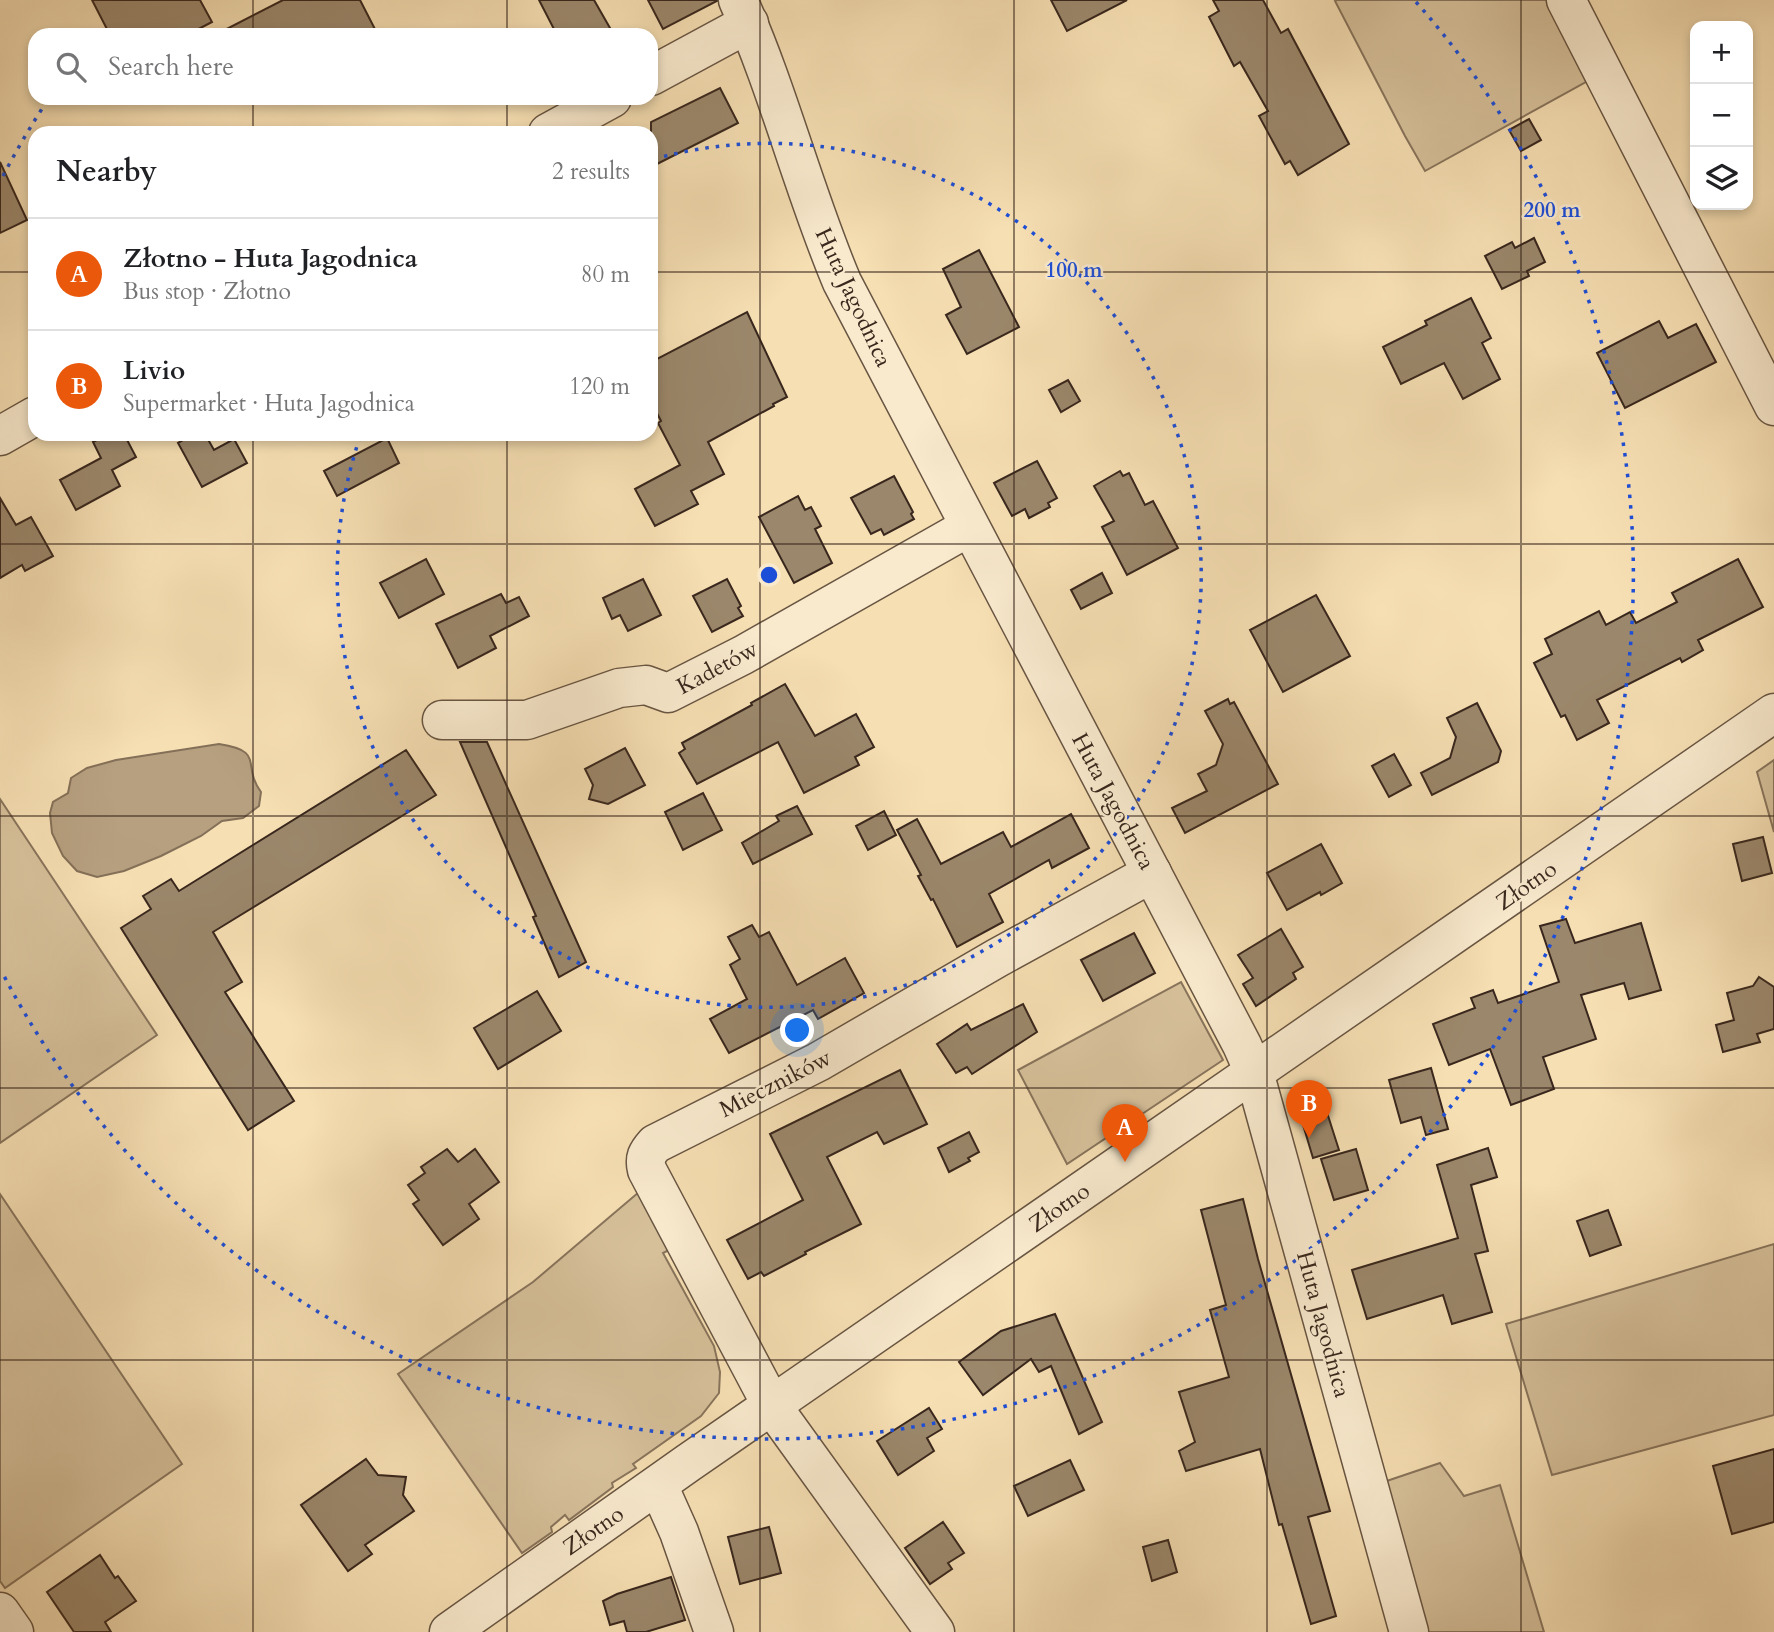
<!DOCTYPE html>
<html lang="en">
<head>
<meta charset="utf-8">
<style>
  body { margin:0; font-family:Cardo,serif; background:#f6f6f6; color:#202124 }
  .controls { position:absolute; right:21px; top:21px; display:grid; overflow:hidden; border-radius:14px; box-shadow:0 4px 10px #0003 }
  .controls button { width:63px; height:63px; display:grid; place-items:center; padding:0; border:0; border-bottom:2px solid #e0e0e0; background:#fff; color:#202124; font:35px sans-serif }
  .you { position:absolute; left:798px; top:1031px; width:24px; height:24px; margin:-18px; border:5px solid #fff; border-radius:50%; background:#1a73e8; box-shadow:0 0 0 10px #1a73e833 }
  .badge { display:grid; place-items:center; width:46px; height:46px; border-radius:50%; background:#ea580c; color:#fff; font-size:23px; font-weight:700 }
  .pin { position:absolute; translate:-50% -58px; filter:drop-shadow(0 2px 4px #0008) }
  .pin::after { content:''; position:absolute; top:37px; width:24px; height:21px; background:inherit; clip-path:polygon(0 0,100% 0,50% 100%) }
  .list { margin:0; padding:0; list-style:none }
  h2 { display:flex; justify-content:space-between; align-items:center; height:91px; margin:0; padding:0 28px; font-size:30px }
  h2 small { font-size:23px; font-weight:400; color:#757577 }
  .list li { display:grid; grid-template-columns:46px 1fr auto; gap:21px; align-items:center; box-sizing:border-box; height:112px; padding:0 28px; border-top:2px solid #e0e0e0 }
  .list b { display:block; font-size:26px; white-space:nowrap }
  .list p { margin:0; font-size:23px; white-space:nowrap; color:#757577 }
  .list em { font-size:23px; font-style:normal; color:#757577 }
  .icon { flex:none; width:38px; height:38px; fill:none; stroke:currentColor; stroke-width:2; stroke-linecap:round; stroke-linejoin:round }
  .map { position:relative; flex:none; width:1774px; height:1632px; overflow:hidden }
  .search { position:absolute; background:#fff; box-shadow:0 4px 10px #0003; left:28px; top:28px; width:630px; height:77px; display:flex; align-items:center; gap:18px; box-sizing:border-box; padding:0 24px; border-radius:21px; color:#757577; font-size:26px }
  .panel { position:absolute; background:#fff; box-shadow:0 4px 10px #0003; left:28px; top:126px; width:630px; height:315px; border-radius:21px }
  .map>svg:first-child { display:block }
  .green { fill:#d6c09a; stroke:#88745c; stroke-width:2 }
  .water { fill:#b6a080; stroke:#847058; stroke-width:2 }
  .building { fill:#9b876b; stroke:#39271d; stroke-width:2 }
  .lines { fill:none; stroke-linecap:round; stroke-linejoin:round }
  .minor-casing { stroke:#685542; stroke-width:41 }
  .minor { stroke:#f9eace; stroke-width:38 }
  .grid { fill:none; stroke:#39271d; stroke-width:2; stroke-opacity:0.55 }
  .ring { fill:none; stroke:#1d4ed8; stroke-width:3.5; stroke-dasharray:3.5 7 }
  .labels { text-anchor:middle; stroke-width:5; stroke-linejoin:round; paint-order:stroke }
  .street-label { font-size:23px; fill:#39271d; stroke:#f9eace }
  .centre { fill:#1d4ed8; stroke:#f9eace; stroke-width:3.5 }
  .ring-label { font-size:21px; text-anchor:middle; font-weight:bold; fill:#1d4ed8; stroke:#f9eace; stroke-width:5; stroke-linejoin:round; paint-order:stroke }
</style>
</head>
<body>
<div class="map">
<svg width="1774" height="1632" viewBox="0 0 1774 1632">
  <rect width="100%" height="100%" fill="#f6dfb3"/>
  <filter id="stains"><feTurbulence type="fractalNoise" baseFrequency=".00286" numOctaves="4"/><feColorMatrix values="0 0 0 0 .2 0 0 0 0 .09 0 0 0 0 .02 0 0 0 .5 -.17"/></filter>
  <radialGradient id="worn" r=".72"><stop offset=".6" stop-color="#630" stop-opacity="0"/><stop offset="1" stop-color="#630" stop-opacity=".3"/></radialGradient>
  <!-- green -->
  <g class="green">
    <polygon points="1337,0 1552,0 1593,78 1425,171 1405,136 1335,1"/>
    <polygon points="1774,760 1774,832 1757,772"/>
    <polygon points="0,799 157,1035 0,1143"/>
    <polygon points="1181,982 1223,1060 1067,1164 1018,1070"/>
    <polygon points="639,1192 673,1248 663,1253 714,1346 720,1372 719,1393 701,1416 633,1464 636,1468 612,1483 613,1487 569,1520 565,1515 551,1527 552,1532 522,1553 398,1374 533,1282"/>
    <polygon points="0,1194 182,1464 5,1588 0,1581"/>
    <polygon points="1774,1244 1774,1415 1552,1475 1506,1324"/>
    <polygon points="1440,1463 1464,1496 1500,1485 1544,1632 1409,1632 1369,1487"/>
  </g>
  <!-- water -->
  <path class="water" d="M 219,744 C 266,751 241,765 261,792 L 259,806 L 243,818 L 222,821 L 201,836 L 161,856 L 124,871 L 97,877 L 77,871 L 63,856 L 52,833 L 50,813 L 53,802 L 68,793 L 71,778 L 87,768 L 116,760 Z"/>
  <!-- building -->
  <g class="building">
    <polygon points="92,0 200,0 212,22 187,35 110,35"/>
    <polygon points="283,0 360,0 378,35 215,35"/>
    <polygon points="539,0 594,0 614,35 557,35"/>
    <polygon points="648,0 717,0 717,1 663,29"/>
    <polygon points="1051,0 1127,0 1067,31"/>
    <polygon points="1213,0 1263,0 1281,33 1288,29 1349,144 1298,175 1290,161 1285,164 1259,116 1268,111 1240,62 1234,66 1209,17 1219,11"/>
    <polygon points="720,88 738,123 651,167 651,122"/>
    <polygon points="1529,119 1541,140 1521,151 1509,130"/>
    <polygon points="0,162 27,220 0,233"/>
    <polygon points="1534,238 1545,262 1527,271 1529,276 1502,289 1485,256 1512,242 1515,248"/>
    <polygon points="979,250 1019,327 967,354 946,315 961,307 943,269"/>
    <polygon points="1471,298 1491,338 1482,343 1500,379 1463,399 1444,363 1401,384 1383,347 1427,325 1425,321"/>
    <polygon points="747,312 787,397 773,404 774,406 708,442 724,474 691,491 698,504 655,526 635,489 680,465 658,423 661,421 651,402 651,362"/>
    <polygon points="1659,321 1668,338 1696,324 1716,362 1625,408 1597,353"/>
    <polygon points="1068,380 1080,401 1061,412 1049,390"/>
    <polygon points="108,434 124,434 136,457 112,470 120,486 76,510 60,480 101,458 93,442"/>
    <polygon points="194,434 205,434 214,450 234,439 247,463 202,487 178,443"/>
    <polygon points="387,438 399,463 337,496 324,471"/>
    <polygon points="1037,461 1057,498 1048,503 1050,507 1029,518 1025,509 1012,516 994,483"/>
    <polygon points="1120,471 1123,476 1129,473 1145,505 1153,501 1178,548 1127,575 1102,527 1114,521 1094,486"/>
    <polygon points="894,476 913,512 911,514 914,519 884,535 881,529 871,534 851,498"/>
    <polygon points="798,496 805,510 811,507 821,526 815,529 832,563 794,583 759,517"/>
    <polygon points="0,498 16,525 31,517 53,556 25,571 22,565 0,578"/>
    <polygon points="426,559 444,594 399,618 380,583"/>
    <polygon points="1738,559 1763,607 1698,640 1703,650 1682,662 1680,658 1597,700 1609,723 1577,740 1565,715 1561,717 1534,663 1552,654 1545,639 1599,611 1606,625 1630,612 1636,623 1677,602 1672,593"/>
    <polygon points="1102,573 1112,593 1081,609 1071,590"/>
    <polygon points="643,579 661,615 628,631 620,615 612,619 603,598"/>
    <polygon points="727,579 741,606 738,608 743,616 712,632 693,596"/>
    <polygon points="501,594 506,603 519,597 529,616 490,636 496,648 458,668 436,624"/>
    <polygon points="1316,595 1350,656 1283,692 1250,630"/>
    <polygon points="785,684 815,736 856,714 874,747 855,757 859,765 804,793 778,742 697,784 679,753 685,749 682,743 752,705 751,703"/>
    <polygon points="1228,699 1230,704 1234,702 1278,784 1185,833 1172,808 1207,791 1198,774 1216,765 1223,744 1205,711"/>
    <polygon points="1477,703 1501,751 1498,762 1432,795 1421,773 1450,758 1456,737 1447,718"/>
    <polygon points="460,742 487,742 586,962 559,977 533,917 536,916"/>
    <polygon points="625,748 645,785 608,804 589,799 593,785 585,769"/>
    <polygon points="406,750 436,795 213,932 242,982 225,992 294,1101 248,1130 121,928 151,909 143,896 171,879 179,891"/>
    <polygon points="1394,754 1411,785 1389,797 1372,766"/>
    <polygon points="703,793 722,830 683,850 665,812"/>
    <polygon points="797,806 812,834 753,864 742,843 779,821 776,816"/>
    <polygon points="884,811 896,835 868,850 856,826"/>
    <polygon points="1071,814 1089,848 1052,868 1049,860 989,894 1003,922 957,947 933,899 931,900 918,876 921,875 897,830 917,819 941,864 1003,832 1011,847"/>
    <polygon points="1763,837 1772,873 1742,881 1733,844"/>
    <polygon points="1321,844 1342,883 1321,895 1320,892 1287,910 1267,873"/>
    <polygon points="1566,919 1575,943 1641,923 1661,990 1629,999 1624,983 1581,995 1596,1039 1543,1057 1554,1089 1511,1105 1490,1049 1449,1065 1433,1024 1475,1008 1471,998 1493,990 1498,1003 1559,982 1540,926"/>
    <polygon points="752,925 759,937 769,932 797,985 845,958 864,993 818,1019 813,1010 729,1053 710,1019 747,999 730,965 740,959 728,937"/>
    <polygon points="1281,929 1303,967 1293,973 1296,979 1256,1006 1243,984 1253,978 1238,955"/>
    <polygon points="1134,933 1155,973 1103,1001 1081,960"/>
    <polygon points="1759,977 1774,987 1774,1029 1757,1034 1760,1042 1723,1052 1716,1025 1734,1020 1727,993 1753,986"/>
    <polygon points="537,991 561,1031 498,1069 474,1028"/>
    <polygon points="1023,1004 1037,1032 972,1074 967,1067 956,1073 937,1044 967,1024 971,1030"/>
    <polygon points="1431,1068 1448,1129 1426,1135 1421,1117 1401,1123 1389,1080"/>
    <polygon points="900,1070 927,1124 884,1144 877,1132 827,1157 861,1224 805,1252 806,1254 764,1276 761,1272 748,1279 727,1240 803,1200 770,1134"/>
    <polygon points="1323,1100 1339,1150 1313,1158 1298,1108"/>
    <polygon points="969,1132 979,1152 968,1158 970,1161 949,1172 938,1148"/>
    <polygon points="1488,1148 1497,1177 1471,1185 1488,1251 1475,1254 1492,1312 1452,1324 1443,1295 1367,1319 1352,1270 1458,1238 1437,1165"/>
    <polygon points="447,1149 458,1162 475,1149 499,1182 469,1204 479,1219 443,1245 413,1204 419,1200 408,1185 425,1173 421,1167"/>
    <polygon points="1356,1149 1368,1190 1334,1200 1321,1159"/>
    <polygon points="1243,1199 1258,1259 1330,1511 1308,1517 1336,1616 1311,1624 1282,1524 1279,1525 1260,1449 1186,1471 1179,1451 1195,1442 1179,1392 1229,1377 1210,1310 1226,1305 1201,1210"/>
    <polygon points="1608,1210 1621,1245 1590,1256 1577,1221"/>
    <polygon points="1055,1314 1102,1422 1079,1434 1051,1366 1039,1372 1031,1359 983,1395 959,1362 1001,1331"/>
    <polygon points="929,1408 942,1429 927,1438 934,1451 898,1475 877,1441"/>
    <polygon points="1774,1449 1774,1522 1732,1534 1713,1466"/>
    <polygon points="366,1459 378,1475 406,1477 403,1495 414,1511 365,1545 372,1554 348,1571 301,1505"/>
    <polygon points="1070,1460 1084,1490 1028,1516 1014,1486"/>
    <polygon points="943,1522 964,1553 948,1563 952,1569 930,1584 905,1548"/>
    <polygon points="769,1527 781,1573 740,1584 728,1537"/>
    <polygon points="1168,1540 1177,1572 1152,1581 1143,1547"/>
    <polygon points="100,1555 115,1578 118,1576 136,1601 105,1622 111,1632 74,1632 47,1592"/>
    <polygon points="671,1577 685,1620 646,1632 627,1632 624,1621 610,1625 603,1601 617,1594"/>
  </g>
  <g class="lines">
    <!-- minor casing -->
    <g class="minor-casing">
      <g id="minor">
        <path d="M 738,0 C 779,91 803,190 842,282 L 1242,1045 L 1254,1072 L 1409,1632"/>
        <polyline points="1566,0 1774,406"/>
        <polyline points="651,76 749,23"/>
        <polyline points="548,133 612,98"/>
        <polyline points="0,436 35,416"/>
        <polyline points="442,720 527,720 619,688 646,685 668,693 743,655 969,527"/>
        <polyline points="658,1485 679,1532 714,1632"/>
        <polyline points="0,1612 14,1632"/>
        <polyline points="449,1632 688,1463 1774,713"/>
        <path d="M 935,1632 L 772,1406 L 647,1170 C 644,1158 647,1153 655,1144 L 818,1062 L 997,958 L 1152,873"/>
      </g>
    </g>
    <!-- minor -->
    <use href="#minor" class="minor"/>
  </g>
  <!-- grid -->
  <path class="grid" d="M 253,0 L 253,35M 507,0 L 507,35M 760,0 L 760,1632M 1014,0 L 1014,1632M 1267,0 L 1267,1632M 1521,0 L 1521,1632M 253,98 L 253,133M 507,98 L 507,133M 0,272 L 35,272M 651,272 L 1774,272M 253,434 L 253,1632M 507,434 L 507,1632M 0,544 L 1774,544M 0,816 L 1774,816M 0,1088 L 1774,1088M 0,1360 L 1774,1360"/>
  <!-- distance rings -->
  <g class="ring">
    <path d="M654 159A432 432 0 1 1 361 434"/>
    <path d="M3 176A864 864 0 0 1 49 98M1416 2A864 864 0 1 1 3 974"/>
  </g>
  <g class="labels">
    <!-- street labels -->
    <g class="street-label">
      <text transform="translate(854 297) rotate(65)" y="8">Huta Jagodnica</text>
      <text transform="translate(717 667) rotate(-28)" y="8">Kadetów</text>
      <text transform="translate(1114 801) rotate(62)" y="8">Huta Jagodnica</text>
      <text transform="translate(1526 885) rotate(-35)" y="8">Złotno</text>
      <text transform="translate(775 1083) rotate(-27)" y="8">Mieczników</text>
      <text transform="translate(1059 1207) rotate(-35)" y="8">Złotno</text>
      <text transform="translate(1324 1324) rotate(75)" y="8">Huta Jagodnica</text>
      <text transform="translate(593 1530) rotate(-35)" y="8">Złotno</text>
    </g>
  </g>
  <circle cx="769" cy="575" r="10" class="centre"/>
  <g class="ring-label">
    <text x="1552" y="217">200 m</text>
    <text x="1074" y="277">100 m</text>
  </g>
  <rect width="100%" height="100%" filter="url(#stains)"/>
  <rect width="100%" height="100%" fill="url(#worn)"/>
</svg>
<div class="controls">
<button>+</button>
<button>−</button>
<button><svg class="icon" aria-label="layers" viewBox="0 0 24 24"><path d="M12 4l9 5-9 5-9-5zM3 14l9 5 9-5"/></svg></button>
</div>
<div class="you"></div>
<div class="pin badge" style="left:1125px;top:1162px">A</div>
<div class="pin badge" style="left:1309px;top:1138px">B</div>
<div class="search"><svg class="icon" aria-label="search" viewBox="0 0 24 24"><circle cx="10" cy="10" r="6"/><path d="M15 15l6 6"/></svg>Search here</div>
<section class="panel">
<h2>Nearby<small>2 results</small></h2>
<ul class="list">
<li><span class="badge">A</span><div><b>Złotno - Huta Jagodnica</b><p>Bus stop · Złotno</p></div><em>80 m</em></li>
<li><span class="badge">B</span><div><b>Livio</b><p>Supermarket · Huta Jagodnica</p></div><em>120 m</em></li>
</ul>
</section>
</div>
</body>
</html>
